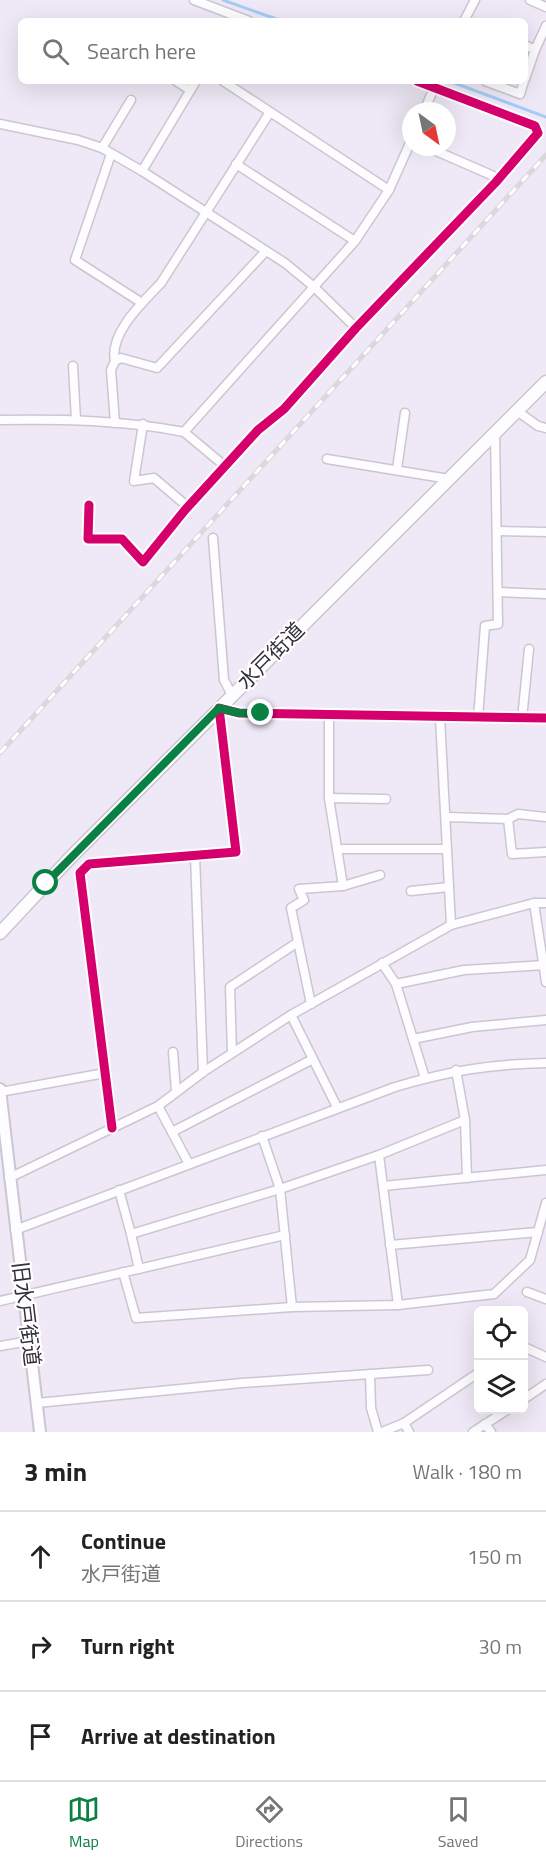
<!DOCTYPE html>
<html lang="en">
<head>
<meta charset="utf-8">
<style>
  body { margin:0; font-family:"Titillium Web","Noto Sans JP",sans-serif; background:#f6f6f6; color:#222 }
  .controls { position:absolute; right:18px; bottom:18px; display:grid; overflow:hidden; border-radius:9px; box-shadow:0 6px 24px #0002 }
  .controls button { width:54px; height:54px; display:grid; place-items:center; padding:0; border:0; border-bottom:2px solid #e0e0e0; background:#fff; color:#222; font:30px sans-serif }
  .compass { position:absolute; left:402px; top:102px; width:54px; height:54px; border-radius:50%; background:#fff; box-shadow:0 6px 24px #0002; rotate:147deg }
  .stop { position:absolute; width:18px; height:18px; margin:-14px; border:4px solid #0b8043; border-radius:50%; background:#fff }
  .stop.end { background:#0b8043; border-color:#fff; box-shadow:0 2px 6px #0008 }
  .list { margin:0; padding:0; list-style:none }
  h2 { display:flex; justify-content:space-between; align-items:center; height:78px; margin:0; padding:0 24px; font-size:26px }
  h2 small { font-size:20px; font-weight:400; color:#767676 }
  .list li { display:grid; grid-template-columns:39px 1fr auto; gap:18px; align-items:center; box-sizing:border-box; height:90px; padding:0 24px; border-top:2px solid #e0e0e0 }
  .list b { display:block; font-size:22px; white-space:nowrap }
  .list p { margin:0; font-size:20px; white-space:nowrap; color:#767676 }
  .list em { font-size:20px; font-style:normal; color:#767676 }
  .icon { flex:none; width:33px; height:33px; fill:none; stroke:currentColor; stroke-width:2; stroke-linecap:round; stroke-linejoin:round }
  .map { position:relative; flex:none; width:546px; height:1432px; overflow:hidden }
  .search { position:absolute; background:#fff; box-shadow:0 6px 24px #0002; left:18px; right:18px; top:18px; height:66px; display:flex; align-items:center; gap:15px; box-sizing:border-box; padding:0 21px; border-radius:9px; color:#767676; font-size:22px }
  .sheet { height:348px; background:#fff }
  nav { display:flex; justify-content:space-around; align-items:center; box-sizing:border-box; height:84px; border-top:2px solid #e0e0e0; background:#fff; font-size:16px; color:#767676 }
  nav a { display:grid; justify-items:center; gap:3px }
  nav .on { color:#0b8043 }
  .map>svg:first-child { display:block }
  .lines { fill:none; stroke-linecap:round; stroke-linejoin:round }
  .stream { stroke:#a3cdf6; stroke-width:3 }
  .minor-casing { stroke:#cbc6d1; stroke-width:11 }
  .tertiary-casing { stroke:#cbc6d1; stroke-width:14 }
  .secondary-casing { stroke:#cbc6d1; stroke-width:15 }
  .minor { stroke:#fdfcfe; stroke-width:8 }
  .tertiary { stroke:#fdfcfe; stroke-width:10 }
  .secondary { stroke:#fdfcfe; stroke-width:12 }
  .rail-casing { stroke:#dad8dc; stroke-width:5 }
  .rail { stroke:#fff; stroke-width:3; stroke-dasharray:9; stroke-linecap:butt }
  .cycleway-casing { stroke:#fff; stroke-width:13 }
  .cycleway { stroke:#d6006c; stroke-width:9 }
  .route { stroke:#0b8043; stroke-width:8 }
  .labels { text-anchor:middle; stroke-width:4.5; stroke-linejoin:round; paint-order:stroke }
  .street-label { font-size:21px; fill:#343039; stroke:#fff }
</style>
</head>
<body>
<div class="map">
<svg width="546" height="1432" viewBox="0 0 546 1432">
  <rect width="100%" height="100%" fill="#efe8f6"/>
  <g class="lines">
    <!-- stream -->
    <g class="stream">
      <polyline points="223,0 282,21"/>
      <polyline points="449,81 546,117"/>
    </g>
    <!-- minor casing -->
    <g class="minor-casing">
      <g id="minor">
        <polyline points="194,0 249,21"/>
        <polyline points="530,0 546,7"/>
        <polyline points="464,21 475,0"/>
        <polyline points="525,45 535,50 546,26"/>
        <polyline points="525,79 535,50"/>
        <polyline points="176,81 190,90"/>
        <polyline points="223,81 389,190"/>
        <polyline points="485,81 520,94 524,81"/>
        <polyline points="424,111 437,81"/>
        <polyline points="0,124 78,140 102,148 142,171 285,263 313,286 356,328"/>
        <polyline points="427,147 498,178"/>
        <polyline points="102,148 131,100"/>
        <polyline points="111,154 75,260 142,303"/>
        <polyline points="236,164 355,241"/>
        <polyline points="142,171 196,81"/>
        <path d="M 115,361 C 109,333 143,302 161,283 L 270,112"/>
        <polyline points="73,366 76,420"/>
        <polyline points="517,411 538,426 546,428"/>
        <path d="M 0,420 C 62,419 123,420 184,432 L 355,241 L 389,190 L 411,141"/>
        <polyline points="115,423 111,370 115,361 121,358 157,368 265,252"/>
        <polyline points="143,424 134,481 154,478 188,507"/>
        <polyline points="184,432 226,467"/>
        <polyline points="327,459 449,479"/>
        <polyline points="397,469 405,413"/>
        <polyline points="89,505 88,539 122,539 143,562 185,510 258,430 284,409 356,328 496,182 538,133 535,126 417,81"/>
        <polyline points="497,531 546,532"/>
        <polyline points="213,538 224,680 232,695"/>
        <polyline points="498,592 546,594"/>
        <polyline points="329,715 329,798 343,886"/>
        <polyline points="440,718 451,925"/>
        <polyline points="478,718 485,626 498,624 495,432"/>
        <polyline points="522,719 529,649"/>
        <polyline points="329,798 386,799"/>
        <polyline points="447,817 508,819 518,814 546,817"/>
        <polyline points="508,819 512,854 546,852"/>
        <polyline points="337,849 446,849"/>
        <polyline points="195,855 203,1072"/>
        <polyline points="411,891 449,887"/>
        <polyline points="534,903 546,982"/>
        <polyline points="382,963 396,984 425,1078"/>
        <polyline points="396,984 464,970 546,965"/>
        <polyline points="311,1004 291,908 304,900 299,889 343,886 380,875"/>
        <polyline points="291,1015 337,1107"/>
        <polyline points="413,1039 472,1027 546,1020"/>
        <polyline points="173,1052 176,1092"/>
        <polyline points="232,1053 230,987 298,942"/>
        <polyline points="0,1092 105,1073"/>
        <polyline points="158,1106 189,1164"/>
        <polyline points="465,1120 467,1178"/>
        <polyline points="112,1128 80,873 89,864 236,852 219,708 239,713 546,718"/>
        <polyline points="172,1132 313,1059"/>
        <polyline points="262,1136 280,1189 292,1307"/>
        <polyline points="9,1178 158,1106 203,1072 291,1015 451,925 534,903 546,903"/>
        <polyline points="383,1186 546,1170"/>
        <polyline points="119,1190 131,1234 280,1189 379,1155"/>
        <path d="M 15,1230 L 395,1087 C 449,1071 490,1064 546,1063"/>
        <polyline points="131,1234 139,1269"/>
        <polyline points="390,1245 538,1232"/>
        <polyline points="123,1272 136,1318 292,1307 398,1305 494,1294 530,1260 546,1203"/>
        <polyline points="527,1292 546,1299"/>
        <polyline points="0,1301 285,1235"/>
        <polyline points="398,1305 379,1155 465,1120 456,1070"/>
        <polyline points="0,1346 29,1341"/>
        <polyline points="524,1347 546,1357"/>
        <polyline points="370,1374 371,1408 378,1432"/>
        <polyline points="524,1399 546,1384"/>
        <polyline points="37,1403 242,1383 428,1370"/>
        <polyline points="404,1423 409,1432"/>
        <polyline points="485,1424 491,1432"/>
        <polyline points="382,1432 404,1423 478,1373"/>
        <polyline points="473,1432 507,1410"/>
      </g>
    </g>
    <!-- tertiary casing -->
    <g class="tertiary-casing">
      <polyline id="tertiary" points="0,1089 40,1432"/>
    </g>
    <!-- secondary casing -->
    <g class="secondary-casing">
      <polyline id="secondary" points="0,933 71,857 546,382"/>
    </g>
    <!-- minor -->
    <use href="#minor" class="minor"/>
    <!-- tertiary -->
    <use href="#tertiary" class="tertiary"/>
    <!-- secondary -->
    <use href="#secondary" class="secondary"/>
    <!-- rail casing -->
    <g class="rail-casing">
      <polyline id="rail" points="0,753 546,155"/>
    </g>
    <!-- rail -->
    <use href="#rail" class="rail"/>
    <!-- cycleway casing -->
    <g class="cycleway-casing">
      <g id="cycleway">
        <polyline points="89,505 88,539 122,539 143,562 185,510 258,430 284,409 356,328 496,182 538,133 535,126 417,81"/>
        <polyline points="112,1128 80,873 89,864 236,852 219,708 239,713 546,718"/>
      </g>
    </g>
    <!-- cycleway -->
    <use href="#cycleway" class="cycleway"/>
  </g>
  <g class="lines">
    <!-- route -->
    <polyline class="route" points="46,883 219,708 239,713 261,713"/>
  </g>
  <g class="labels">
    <!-- street labels -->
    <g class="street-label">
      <text transform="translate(271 656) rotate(-45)" y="7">水戸街道</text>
      <text transform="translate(26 1314) rotate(83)" y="7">旧水戸街道</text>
    </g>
  </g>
</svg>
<div class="controls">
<button><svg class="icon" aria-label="locate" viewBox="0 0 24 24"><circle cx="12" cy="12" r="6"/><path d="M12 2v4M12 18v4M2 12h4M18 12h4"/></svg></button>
<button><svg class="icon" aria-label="layers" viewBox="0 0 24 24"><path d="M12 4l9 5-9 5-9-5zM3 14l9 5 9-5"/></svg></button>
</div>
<svg class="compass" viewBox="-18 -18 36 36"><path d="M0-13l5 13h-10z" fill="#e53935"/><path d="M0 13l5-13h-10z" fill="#767676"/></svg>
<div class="stop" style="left:46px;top:883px"></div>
<div class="stop end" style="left:261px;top:713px"></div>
<div class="search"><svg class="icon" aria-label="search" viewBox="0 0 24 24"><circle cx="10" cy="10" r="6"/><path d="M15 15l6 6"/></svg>Search here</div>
</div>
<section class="sheet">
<h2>3 min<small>Walk · 180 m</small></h2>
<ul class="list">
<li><svg class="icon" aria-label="ahead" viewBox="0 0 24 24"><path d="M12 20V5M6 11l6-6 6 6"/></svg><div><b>Continue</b><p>水戸街道</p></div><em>150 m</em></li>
<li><svg class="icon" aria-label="right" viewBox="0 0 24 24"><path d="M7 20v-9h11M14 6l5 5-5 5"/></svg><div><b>Turn right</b></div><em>30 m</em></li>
<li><svg class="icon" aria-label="arrive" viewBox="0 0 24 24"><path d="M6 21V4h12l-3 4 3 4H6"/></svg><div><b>Arrive at destination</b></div></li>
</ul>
</section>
<nav>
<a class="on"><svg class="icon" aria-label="map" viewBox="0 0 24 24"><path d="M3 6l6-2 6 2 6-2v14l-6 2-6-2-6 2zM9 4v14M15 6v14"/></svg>Map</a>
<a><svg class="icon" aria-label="directions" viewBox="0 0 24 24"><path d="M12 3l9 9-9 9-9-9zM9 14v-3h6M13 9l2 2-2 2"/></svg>Directions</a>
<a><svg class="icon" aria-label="saved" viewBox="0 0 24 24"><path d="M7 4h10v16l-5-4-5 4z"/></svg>Saved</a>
</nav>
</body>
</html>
